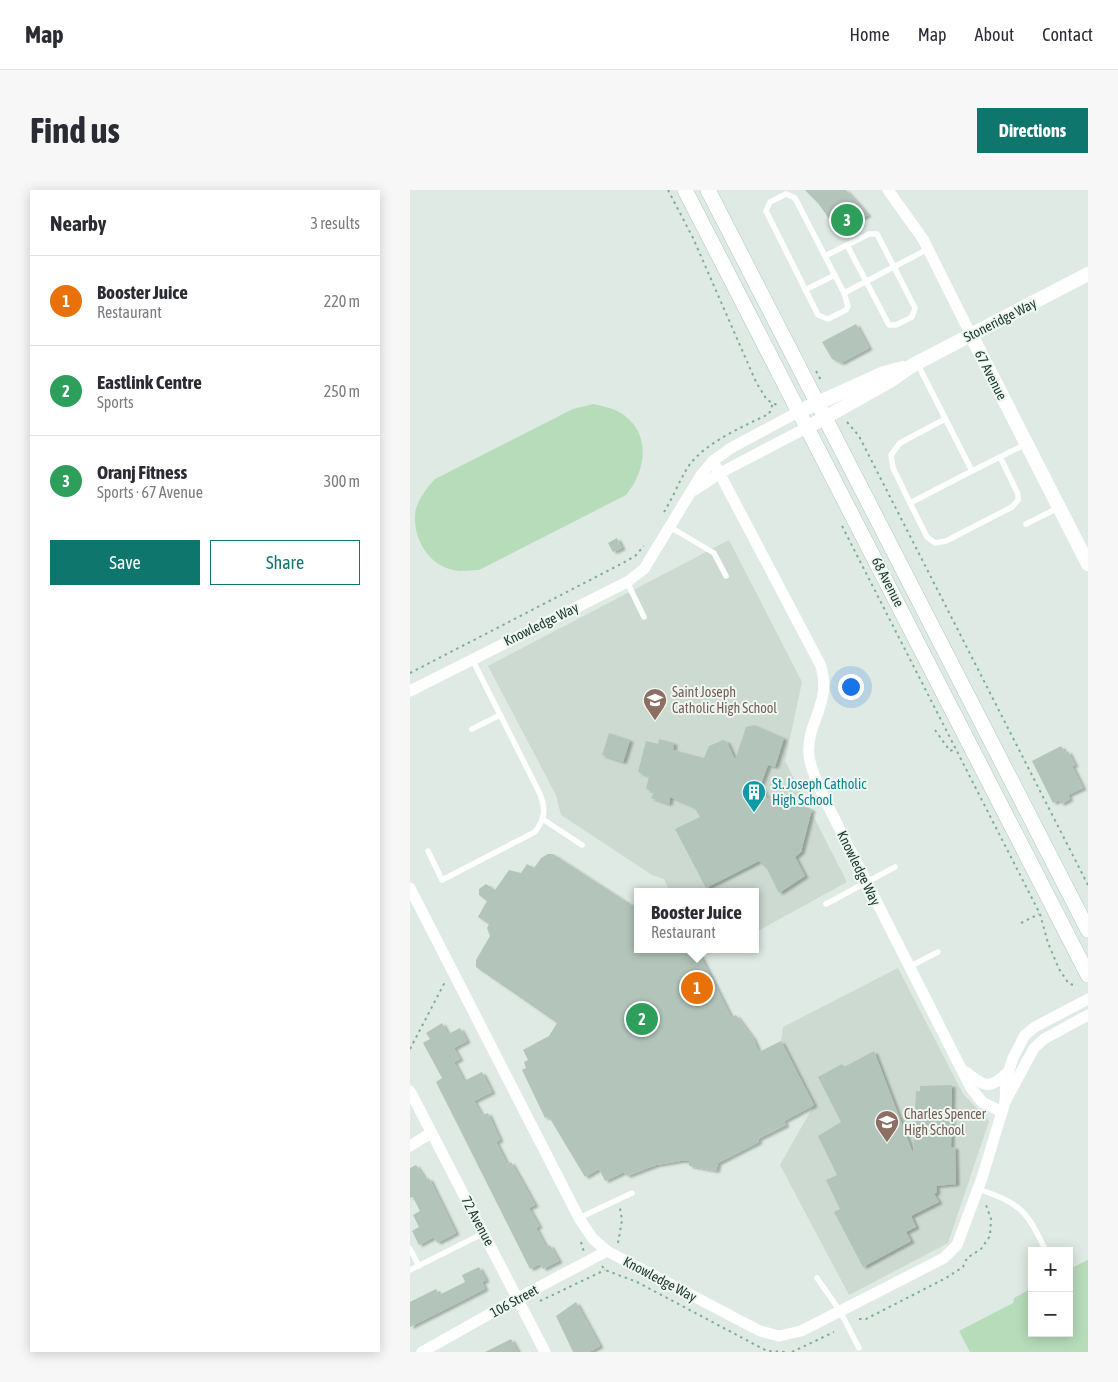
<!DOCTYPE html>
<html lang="en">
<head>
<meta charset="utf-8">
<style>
  body { margin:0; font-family:"Asap Condensed",sans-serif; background:#f7f7f7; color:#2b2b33 }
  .controls { position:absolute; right:15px; bottom:15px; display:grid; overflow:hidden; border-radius:0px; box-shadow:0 2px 12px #0003 }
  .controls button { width:45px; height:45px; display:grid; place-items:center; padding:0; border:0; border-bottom:1px solid #e1e1e2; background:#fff; color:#2b2b33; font:25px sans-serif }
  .you { position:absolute; left:440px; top:496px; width:18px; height:18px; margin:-12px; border:4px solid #fff; border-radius:50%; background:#1a73e8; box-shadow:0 0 0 8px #1a73e833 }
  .badge { display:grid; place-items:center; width:32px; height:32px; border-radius:50%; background:#0f766e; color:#fff; font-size:16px; font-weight:700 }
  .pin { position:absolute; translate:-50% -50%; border:2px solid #fff; box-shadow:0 1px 5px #0006 }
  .popup { position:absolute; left:224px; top:698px; width:125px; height:65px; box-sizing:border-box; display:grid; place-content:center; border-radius:0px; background:#fff; filter:drop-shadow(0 1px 4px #0005); font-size:16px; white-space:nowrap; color:#7c7c81 }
  .popup b { font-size:19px; color:#2b2b33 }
  .popup::after { content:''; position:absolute; left:50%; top:100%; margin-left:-10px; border:10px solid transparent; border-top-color:#fff }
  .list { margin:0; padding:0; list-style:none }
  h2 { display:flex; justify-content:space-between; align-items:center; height:65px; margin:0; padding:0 20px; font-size:21px }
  h2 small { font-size:16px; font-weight:400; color:#7c7c81 }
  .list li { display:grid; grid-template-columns:32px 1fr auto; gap:15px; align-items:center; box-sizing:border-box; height:90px; padding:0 20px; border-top:1px solid #e1e1e2 }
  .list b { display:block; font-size:19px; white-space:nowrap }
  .list p { margin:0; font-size:16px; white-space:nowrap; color:#7c7c81 }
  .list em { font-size:16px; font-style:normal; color:#7c7c81 }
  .actions { display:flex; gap:10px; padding:15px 20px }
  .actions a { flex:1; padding:11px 0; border:1px solid #0f766e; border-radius:0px; text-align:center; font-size:18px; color:#0f766e }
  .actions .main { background:#0f766e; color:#fff }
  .map { position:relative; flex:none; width:678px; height:1162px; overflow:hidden; border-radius:0px }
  header { display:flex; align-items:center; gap:30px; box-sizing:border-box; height:70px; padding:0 25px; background:#fff; border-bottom:1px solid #e1e1e2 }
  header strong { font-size:24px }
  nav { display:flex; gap:28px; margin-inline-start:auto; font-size:18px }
  .intro { display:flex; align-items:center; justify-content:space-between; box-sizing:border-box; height:120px; padding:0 30px }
  h1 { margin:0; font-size:35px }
  .button { padding:12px 22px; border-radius:0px; background:#0f766e; color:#fff; font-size:18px; font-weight:700 }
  main { display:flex; gap:30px; padding:0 30px }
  aside { flex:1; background:#fff; border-radius:0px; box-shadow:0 2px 12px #0003 }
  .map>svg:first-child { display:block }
  .built { fill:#ccdad1 }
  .green { fill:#b6dcba }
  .building { fill:#b3c5bb; filter:url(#shadow) }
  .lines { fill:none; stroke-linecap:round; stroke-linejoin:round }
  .secondary-casing { stroke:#b1cabd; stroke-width:16 }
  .path { stroke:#7daf97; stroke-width:2; stroke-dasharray:2.5 4; stroke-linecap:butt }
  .service { stroke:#fff; stroke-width:5.5 }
  .minor { stroke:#fff; stroke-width:11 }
  .tertiary { stroke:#fff; stroke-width:14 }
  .secondary { stroke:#fff; stroke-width:15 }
  .labels { text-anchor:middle; stroke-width:4; stroke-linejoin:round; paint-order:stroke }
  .street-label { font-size:14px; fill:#1f3a2f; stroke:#eef7f1 }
  .education-label { font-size:14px; fill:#785e54; stroke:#eef7f1; text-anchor:start }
  .culture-label { font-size:14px; fill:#0d838f; stroke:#eef7f1; text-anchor:start }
</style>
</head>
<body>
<header>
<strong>Map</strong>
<nav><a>Home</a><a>Map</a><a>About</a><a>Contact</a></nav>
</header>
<div class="intro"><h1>Find us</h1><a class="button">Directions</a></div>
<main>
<aside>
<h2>Nearby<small>3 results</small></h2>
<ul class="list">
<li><span class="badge" style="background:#e8710a">1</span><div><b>Booster Juice</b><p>Restaurant</p></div><em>220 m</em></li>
<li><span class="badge" style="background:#2e9e5b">2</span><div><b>Eastlink Centre</b><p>Sports</p></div><em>250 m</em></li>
<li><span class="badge" style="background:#2e9e5b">3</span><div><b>Oranj Fitness</b><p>Sports · 67 Avenue</p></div><em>300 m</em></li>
</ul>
<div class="actions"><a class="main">Save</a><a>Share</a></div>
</aside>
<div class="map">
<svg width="678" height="1162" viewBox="0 0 678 1162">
  <defs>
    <filter id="shadow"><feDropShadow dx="3.5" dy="2" stdDeviation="1" flood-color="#0004"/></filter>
  </defs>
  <rect width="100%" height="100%" fill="#deeae3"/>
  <!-- built -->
  <g class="built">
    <polygon points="319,350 392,492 375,571 437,692 346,742 346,702 260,702 254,689 242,685 151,625 146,605 78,476"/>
    <polygon points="488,778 553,904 579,931 538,1053 439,1105 370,975 404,915 371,851 373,837"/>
  </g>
  <!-- green -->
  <g class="green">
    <path d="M 183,214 C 191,216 202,218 209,222 C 242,241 237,280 216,305 L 69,380 C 63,380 56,381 50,381 C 22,379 4,353 5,326 C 5,314 16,298 25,289 L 163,219 Z"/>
    <polygon points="678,1070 678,1162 560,1162 549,1141 603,1113 604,1108 622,1098 622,1143 659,1143 659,1079"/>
  </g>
  <!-- building -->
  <g class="building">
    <polygon points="395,0 436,0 458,25 427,40 408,13"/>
    <polygon points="446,134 459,158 431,173 422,169 412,152"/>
    <polygon points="207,348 212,358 203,362 198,353"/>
    <polygon points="344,535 374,548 365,577 358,575 351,594 357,608 402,619 391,662 385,667 395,686 369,703 357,679 349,671 296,698 265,639 290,627 284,617 260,607 259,614 241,608 244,602 236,599 239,586 228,582 236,551 248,554 249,549 264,553 263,560 294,568 299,556 313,550 317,552 325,570 336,537"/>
    <polygon points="199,543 220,550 213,572 192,565"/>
    <polygon points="651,556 655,563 658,561 665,575 662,576 673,598 658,605 660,609 651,614 649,610 643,613 622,571"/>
    <polygon points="138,664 143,664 228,719 228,759 287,759 321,827 326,825 343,848 349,862 371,851 404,915 374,931 376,935 348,949 349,952 308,973 306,981 279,976 279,971 270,971 246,975 217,986 214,982 195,991 189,979 175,987 139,927 135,928 112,880 116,878 114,872 118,870 113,860 139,846 147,833 66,777 66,770 80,746 77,738 79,734 68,727 77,711 69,705 69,699 76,694 85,700 99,680 111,683 117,674 124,678 131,668"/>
    <polygon points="32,833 38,844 50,838 57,851 44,858 50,869 44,872 54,891 72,882 82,902 64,911 72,925 78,923 90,950 86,952 97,974 101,972 125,1015 119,1018 129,1036 126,1038 136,1057 140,1055 149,1071 133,1079 130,1074 120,1079 26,892 32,888 13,853 20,849 16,843"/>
    <polygon points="464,861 503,963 506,901 510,901 510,896 542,895 541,957 545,957 546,994 526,996 527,1002 524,1004 529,1012 501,1026 506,1037 496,1042 501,1051 453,1077 424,1022 430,1019 416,990 427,985 408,946 431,932 408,887 432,874 434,877"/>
    <polygon points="6,975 16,990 19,988 46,1043 27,1053 24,1047 9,1055 2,1041 9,1037 3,1025 10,1021 3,1007 0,1008 0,978"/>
    <polygon points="69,1077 76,1090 72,1092 75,1099 0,1137 0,1112 26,1099 29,1105 55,1092 52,1085"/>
    <polygon points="166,1112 190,1156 179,1162 163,1162 146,1126"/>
    <polygon points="101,1149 108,1162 75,1162"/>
  </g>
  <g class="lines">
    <!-- secondary casing -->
    <g class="secondary-casing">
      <g id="secondary">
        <polyline points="275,0 678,785"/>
        <polyline points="298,0 678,740"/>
      </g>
    </g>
    <!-- path -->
    <g class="path">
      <polyline points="258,0 283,48 346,192 357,210 367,215"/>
      <polyline points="406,181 412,192"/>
      <polyline points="437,232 449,246 678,695"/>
      <path d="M 254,322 C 263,308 269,291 278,277 C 294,253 334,236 359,224 L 363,213"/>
      <polyline points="432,336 630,724 638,753 649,779 659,794 665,795"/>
      <polyline points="0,483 211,374 225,366 234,356"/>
      <polyline points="525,540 540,561 545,559"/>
      <polyline points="611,733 629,724"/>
      <polyline points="0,859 36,790"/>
      <polyline points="171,1052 174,1062"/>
      <polyline points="208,1053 212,1030 210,1018"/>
      <polyline points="192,1076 195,1080 227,1092 357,1161 375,1162"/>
      <polyline points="130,1111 195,1080"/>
      <polyline points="449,1129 456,1129 536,1088 553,1077 557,1068 571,1059 580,1046 581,1029 576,1015"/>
      <polyline points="382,1162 424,1142"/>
    </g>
    <!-- service -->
    <g class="service">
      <polyline points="415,66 437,55 479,135 486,135 502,127 505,118 467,44 459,44 437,55"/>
      <polyline points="395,100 425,85"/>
      <polyline points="434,103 438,116 436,120 418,129 408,125 356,21 360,12 376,4 385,8 434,103 518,59"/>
      <polyline points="507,173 562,281 616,254"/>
      <polyline points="535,229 490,253 481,265 483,278 500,313 562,281"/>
      <polyline points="500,313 517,347 525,353 536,351 602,317 608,310 608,304 590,267"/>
      <polyline points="616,334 648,318"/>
      <polyline points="260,337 304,363 316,386"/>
      <polyline points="217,392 234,427"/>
      <polyline points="62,539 90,525"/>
      <polyline points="134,630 172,655"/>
      <path d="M 18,661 L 32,690 L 125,642 C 135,628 136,620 130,604 L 62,469"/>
      <polyline points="416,714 485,677"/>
      <polyline points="499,777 528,762"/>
      <path d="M 568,999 C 612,1014 616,1020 636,1061"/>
      <polyline points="169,1028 222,1003"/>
      <polyline points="0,1059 9,1076"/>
      <polyline points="0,1080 74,1043"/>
      <polyline points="407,1088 430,1121 449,1158"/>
    </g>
    <!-- minor -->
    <g class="minor">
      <polyline points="478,0 513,49 561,145"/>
      <path d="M 303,271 L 411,476 C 422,514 396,532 399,565 C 400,579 408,593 413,606 L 561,898 L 572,912 L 592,922"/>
      <polyline points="285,300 310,283 398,237"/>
      <polyline points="0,501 217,392 234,379 291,285 303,271 321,258 390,221"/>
      <polyline points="0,698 169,1028 183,1049 197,1061 350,1141 369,1146 391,1141 534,1068 547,1055 572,988 595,912 596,890 603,868 615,845 625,837 678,809"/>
      <path d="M 556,882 C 574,897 580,900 598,882"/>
      <polyline points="0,901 135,1162"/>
      <polyline points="596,910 624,858 634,849 678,825"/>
      <polyline points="0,956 21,943"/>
      <polyline points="12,1162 108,1108 197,1061"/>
    </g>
    <!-- tertiary -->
    <g class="tertiary">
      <polyline points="561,145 678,374"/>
      <polyline points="390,221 474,183 493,178"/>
      <polyline points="398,237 480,191 503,175 678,84"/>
    </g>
    <!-- secondary -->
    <use href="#secondary" class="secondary"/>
  </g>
  <!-- icons -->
  <defs>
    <g id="school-pin" transform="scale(1.25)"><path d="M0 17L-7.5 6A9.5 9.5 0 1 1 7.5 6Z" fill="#8d6e63" stroke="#eef7f1"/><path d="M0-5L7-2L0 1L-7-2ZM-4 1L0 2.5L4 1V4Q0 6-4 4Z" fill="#fff"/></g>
    <g id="building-pin" transform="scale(1.25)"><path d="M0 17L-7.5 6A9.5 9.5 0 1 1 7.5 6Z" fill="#0f9aa8" stroke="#eef7f1"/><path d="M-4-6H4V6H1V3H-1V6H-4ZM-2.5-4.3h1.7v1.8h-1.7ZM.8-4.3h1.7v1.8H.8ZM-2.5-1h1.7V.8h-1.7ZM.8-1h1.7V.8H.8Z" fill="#fff"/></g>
  </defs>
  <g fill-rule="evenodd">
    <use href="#school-pin" x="245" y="510"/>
    <use href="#building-pin" x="344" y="602"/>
    <use href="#school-pin" x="477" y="932"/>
  </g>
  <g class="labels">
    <!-- street labels -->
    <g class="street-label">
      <text transform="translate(590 130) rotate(-27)" y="5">Stoneridge Way</text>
      <text transform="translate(581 185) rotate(63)" y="5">67 Avenue</text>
      <text transform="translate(478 392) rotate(63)" y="5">68 Avenue</text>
      <text transform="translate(131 434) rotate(-26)" y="5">Knowledge Way</text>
      <text transform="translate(449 678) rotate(64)" y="5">Knowledge Way</text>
      <text transform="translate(68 1031) rotate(62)" y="5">72 Avenue</text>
      <text transform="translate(250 1089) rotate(28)" y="5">Knowledge Way</text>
      <text transform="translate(104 1111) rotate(-29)" y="5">106 Street</text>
    </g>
    <!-- education labels -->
    <g class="education-label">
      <text x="262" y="507">Saint Joseph<tspan x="262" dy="16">Catholic High School</tspan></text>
      <text x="494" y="929">Charles Spencer<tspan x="494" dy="16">High School</tspan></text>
    </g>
    <!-- culture labels -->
    <g class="culture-label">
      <text x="362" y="599">St. Joseph Catholic<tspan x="362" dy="16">High School</tspan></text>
    </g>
  </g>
</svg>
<div class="controls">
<button>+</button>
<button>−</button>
</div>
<div class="you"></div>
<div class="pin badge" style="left:287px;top:798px;background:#e8710a">1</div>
<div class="popup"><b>Booster Juice</b>Restaurant</div>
<div class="pin badge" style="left:232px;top:829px;background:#2e9e5b">2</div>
<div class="pin badge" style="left:437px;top:30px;background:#2e9e5b">3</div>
</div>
</main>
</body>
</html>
